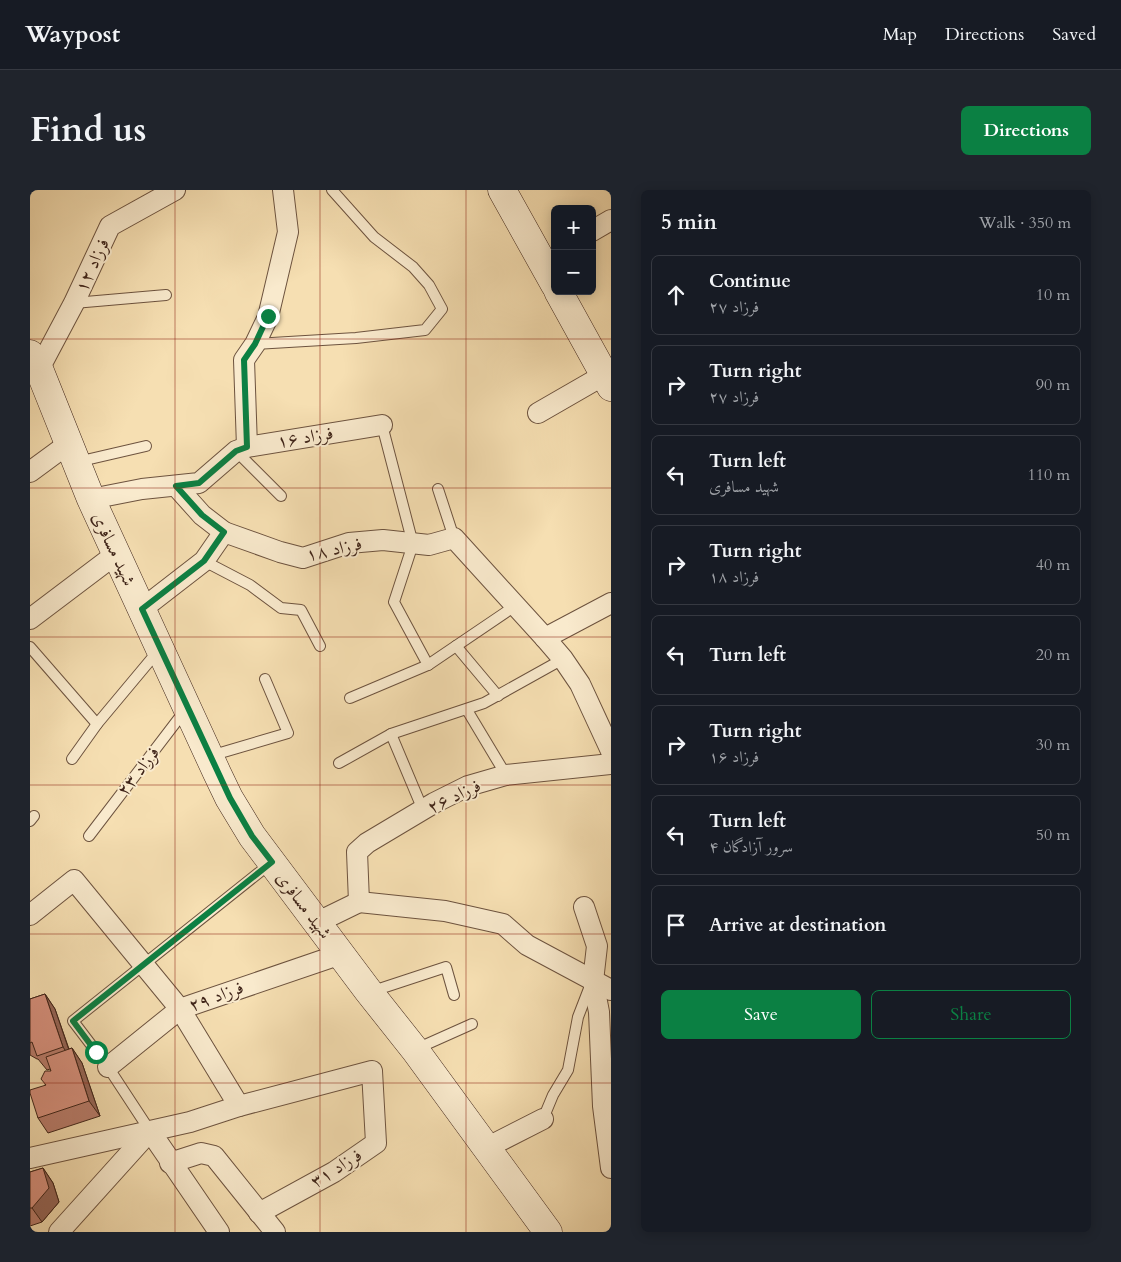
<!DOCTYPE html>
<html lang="en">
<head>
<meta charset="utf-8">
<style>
  body { margin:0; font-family:Cardo,Amiri,serif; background:#20242c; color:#f1f3f6 }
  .controls { position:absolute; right:15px; top:15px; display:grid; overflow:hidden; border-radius:8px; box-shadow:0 2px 12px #0003 }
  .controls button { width:45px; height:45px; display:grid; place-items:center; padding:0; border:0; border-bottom:1px solid #363941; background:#171b24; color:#f1f3f6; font:25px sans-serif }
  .stop { position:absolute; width:15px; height:15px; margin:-11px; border:4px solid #0b8043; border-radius:50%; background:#fff }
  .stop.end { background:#0b8043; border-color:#fff; box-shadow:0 1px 5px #0008 }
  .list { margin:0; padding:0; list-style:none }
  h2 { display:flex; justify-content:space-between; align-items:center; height:65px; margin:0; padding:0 20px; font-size:21px }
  h2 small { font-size:16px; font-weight:400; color:#9ea1a6 }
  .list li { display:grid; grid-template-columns:32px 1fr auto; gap:15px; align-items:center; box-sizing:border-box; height:80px; margin:0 10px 10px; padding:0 10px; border:1px solid #363941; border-radius:8px }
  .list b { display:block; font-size:19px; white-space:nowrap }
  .list p { margin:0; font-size:16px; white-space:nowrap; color:#9ea1a6 }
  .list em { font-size:16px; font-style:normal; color:#9ea1a6 }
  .actions { display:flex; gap:10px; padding:15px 20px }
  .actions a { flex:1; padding:11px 0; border:1px solid #0b8043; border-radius:8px; text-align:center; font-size:18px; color:#0b8043 }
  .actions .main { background:#0b8043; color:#fff }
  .icon { flex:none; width:28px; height:28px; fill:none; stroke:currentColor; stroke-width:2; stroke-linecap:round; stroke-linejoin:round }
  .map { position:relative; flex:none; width:581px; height:1042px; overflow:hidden; border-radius:8px }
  header { display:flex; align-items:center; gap:30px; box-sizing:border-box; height:70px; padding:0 25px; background:#171b24; border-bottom:1px solid #363941 }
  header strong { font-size:24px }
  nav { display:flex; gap:28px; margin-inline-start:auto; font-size:18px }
  .intro { display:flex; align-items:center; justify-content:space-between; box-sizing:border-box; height:120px; padding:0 30px }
  h1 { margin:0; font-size:35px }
  .button { padding:12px 22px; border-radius:8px; background:#0b8043; color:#fff; font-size:18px; font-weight:700 }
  main { display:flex; gap:30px; padding:0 30px }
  aside { flex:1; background:#171b24; border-radius:8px; box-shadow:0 2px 12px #0003 }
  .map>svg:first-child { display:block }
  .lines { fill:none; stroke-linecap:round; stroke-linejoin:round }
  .lane-casing { stroke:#6d533f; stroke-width:12 }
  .street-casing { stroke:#6d533f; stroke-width:22 }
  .secondary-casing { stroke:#3f2419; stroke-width:29 }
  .lane { stroke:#f9eacd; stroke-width:10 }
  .street { stroke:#f9eacd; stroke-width:20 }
  .secondary { stroke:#f9eacd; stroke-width:28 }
  .wall { fill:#b97d6c; stroke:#3f2419 }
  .shaded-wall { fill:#966658; stroke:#3f2419 }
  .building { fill:#d7917e; stroke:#3f2419 }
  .route { stroke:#0b8043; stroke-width:6 }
  .grid { fill:none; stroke:#8f2418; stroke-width:1; stroke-opacity:0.55 }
  .labels { text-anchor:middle; stroke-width:4; stroke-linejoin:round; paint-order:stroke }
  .street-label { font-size:18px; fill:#3f2419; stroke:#f9eacd }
</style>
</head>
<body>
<header>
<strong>Waypost</strong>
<nav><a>Map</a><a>Directions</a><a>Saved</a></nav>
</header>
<div class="intro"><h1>Find us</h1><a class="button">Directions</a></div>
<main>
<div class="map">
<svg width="581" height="1042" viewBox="0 0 581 1042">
  <rect width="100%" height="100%" fill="#f6dfb2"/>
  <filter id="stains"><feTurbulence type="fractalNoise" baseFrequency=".004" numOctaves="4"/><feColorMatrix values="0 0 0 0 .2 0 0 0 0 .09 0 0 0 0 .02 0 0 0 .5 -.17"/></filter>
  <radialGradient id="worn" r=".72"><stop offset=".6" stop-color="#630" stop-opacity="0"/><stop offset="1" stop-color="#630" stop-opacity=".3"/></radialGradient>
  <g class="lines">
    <!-- lane casing -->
    <g class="lane-casing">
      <g id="lane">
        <polyline points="44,113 136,105"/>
        <polyline points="225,154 326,148 395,140 412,119 399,95 383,77 344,47 302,0"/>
        <polyline points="352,235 383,354 364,412 398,475 485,416"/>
        <polyline points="206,261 251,306"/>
        <polyline points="47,272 116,256"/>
        <polyline points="408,299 424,348"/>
        <polyline points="174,371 220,395 251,418 271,420 290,456"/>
        <polyline points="426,456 468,506"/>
        <polyline points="0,457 67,534"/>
        <polyline points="320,508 398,475"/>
        <polyline points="437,520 476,585"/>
        <polyline points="361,544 393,620"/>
        <polyline points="180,566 258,543 235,489"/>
        <polyline points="42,569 67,534 128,461"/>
        <polyline points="309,573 361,544 454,513 533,469"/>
        <polyline points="0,631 4,626"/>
        <polyline points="59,646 156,519"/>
        <polyline points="340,802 416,777 424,805"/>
        <polyline points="386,859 442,834"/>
        <polyline points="513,929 523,905 538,880 548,827 560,796"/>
        <polyline points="120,941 78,877 43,831 241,673"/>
      </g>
    </g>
    <!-- street casing -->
    <g class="street-casing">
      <g id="street">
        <polyline points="562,41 581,30"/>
        <polyline points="9,179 44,113 80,36 145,0"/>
        <polyline points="508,223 574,185"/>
        <polyline points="217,257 214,170 225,154 238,127 258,42 253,0"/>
        <polyline points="0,282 38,254"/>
        <polyline points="146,296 172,325 194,342"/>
        <polyline points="61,309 112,299 169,293 206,261 217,257 352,235"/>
        <polyline points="581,413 515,448 533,469 550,494 581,561"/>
        <polyline points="112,419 174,371 194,342 250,362 273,368 319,353 353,350 399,355 424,348 515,448"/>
        <polyline points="0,429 86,364"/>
        <polyline points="329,712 327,662 337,653 404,613 438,596 476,585 581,574"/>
        <polyline points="329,712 415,721 473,734 497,755 581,800"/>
        <polyline points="554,717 567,756 563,791 569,822 573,916 581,978"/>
        <polyline points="0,725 44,690 150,819 209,916"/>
        <polyline points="288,732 329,712"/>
        <polyline points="78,877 150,819 311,764"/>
        <polyline points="456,958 513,929"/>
        <polyline points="0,968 160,932 209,916 342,881 346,953 304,982 229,1023"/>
        <polyline points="140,973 171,963 184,966 245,1042"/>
        <polyline points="29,1042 120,941 189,1042"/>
      </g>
    </g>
    <!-- secondary casing -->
    <g class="secondary-casing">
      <g id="secondary">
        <polyline points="472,0 525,95"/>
        <polyline points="528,101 581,197"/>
        <polyline points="0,164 9,179 61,309 187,583 199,608 222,646 339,802 385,860 518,1042"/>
      </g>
    </g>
    <!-- lane -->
    <use href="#lane" class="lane"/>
    <!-- street -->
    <use href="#street" class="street"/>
    <!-- secondary -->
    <use href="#secondary" class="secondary"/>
  </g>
  <!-- wall -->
  <g class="wall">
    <polygon points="15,804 25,819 39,859 42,858 52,873 70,926 18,943 8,928 15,895 21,881 20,879 17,880 8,869 7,869 0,865 0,809"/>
    <polygon points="13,978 23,993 29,1012 12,1032 0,1036 0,982"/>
  </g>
  <!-- shaded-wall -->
  <g class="shaded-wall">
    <polygon points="15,804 25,819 43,872 33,857"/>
    <polygon points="42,858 52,873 70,926 59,911"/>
    <polygon points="13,978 23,993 29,1012 12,1032 2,1018"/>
  </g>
  <!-- building -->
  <g class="building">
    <polygon points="15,804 33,857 7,866 2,852 0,853 0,809"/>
    <polygon points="42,858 59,911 8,928 0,903 0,900 16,895 11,889 15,881 21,881 16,867"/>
    <polygon points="13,978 19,998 2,1018 0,1018 0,982"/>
  </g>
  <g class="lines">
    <!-- route -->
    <polyline class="route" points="66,862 43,831 242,672 222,646 200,608 112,419 174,371 194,342 172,325 146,296 169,293 206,261 217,257 214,170 225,154 238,126"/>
  </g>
  <!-- grid -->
  <path class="grid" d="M 145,0 L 145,1042M 290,0 L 290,1042M 436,0 L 436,1042M 0,149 L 581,149M 0,298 L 581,298M 0,447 L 581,447M 0,595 L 581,595M 0,744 L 581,744M 0,893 L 581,893"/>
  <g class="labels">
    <!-- street labels -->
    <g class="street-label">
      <text transform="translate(62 75) rotate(-65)" y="6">فرزاد ۱۲</text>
      <text transform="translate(275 247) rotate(-9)" y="6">فرزاد ۱۶</text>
      <text transform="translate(84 359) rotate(65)" y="6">شهید مسافری</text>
      <text transform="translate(304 359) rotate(-12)" y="6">فرزاد ۱۸</text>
      <text transform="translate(108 581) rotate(-52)" y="6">فرزاد ۲۳</text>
      <text transform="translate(424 606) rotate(-25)" y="6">فرزاد ۲۶</text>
      <text transform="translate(274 715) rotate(53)" y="6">شهید مسافری</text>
      <text transform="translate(186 806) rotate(-20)" y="6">فرزاد ۲۹</text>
      <text transform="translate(306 978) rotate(-32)" y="6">فرزاد ۳۱</text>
    </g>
  </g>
  <rect width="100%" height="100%" filter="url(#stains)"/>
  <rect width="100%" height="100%" fill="url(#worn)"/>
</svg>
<div class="controls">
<button>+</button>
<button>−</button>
</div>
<div class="stop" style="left:66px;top:862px"></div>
<div class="stop end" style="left:238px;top:126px"></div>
</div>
<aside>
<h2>5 min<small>Walk · 350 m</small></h2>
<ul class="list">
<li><svg class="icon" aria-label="ahead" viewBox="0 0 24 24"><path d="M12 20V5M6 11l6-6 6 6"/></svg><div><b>Continue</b><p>فرزاد ۲۷</p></div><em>10 m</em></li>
<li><svg class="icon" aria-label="right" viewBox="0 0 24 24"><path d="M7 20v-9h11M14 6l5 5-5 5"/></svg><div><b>Turn right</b><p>فرزاد ۲۷</p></div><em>90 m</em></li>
<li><svg class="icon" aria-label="left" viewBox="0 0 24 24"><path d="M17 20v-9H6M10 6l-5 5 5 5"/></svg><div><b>Turn left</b><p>شهید مسافری</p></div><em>110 m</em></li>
<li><svg class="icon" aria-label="right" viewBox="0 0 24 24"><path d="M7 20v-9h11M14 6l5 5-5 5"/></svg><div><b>Turn right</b><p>فرزاد ۱۸</p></div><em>40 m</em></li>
<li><svg class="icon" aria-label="left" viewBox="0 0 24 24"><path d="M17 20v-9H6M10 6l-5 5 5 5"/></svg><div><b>Turn left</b></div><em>20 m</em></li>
<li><svg class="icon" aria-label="right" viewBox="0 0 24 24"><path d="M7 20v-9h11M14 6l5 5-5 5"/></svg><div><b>Turn right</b><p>فرزاد ۱۶</p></div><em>30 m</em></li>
<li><svg class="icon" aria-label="left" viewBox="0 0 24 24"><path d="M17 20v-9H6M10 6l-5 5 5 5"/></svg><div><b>Turn left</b><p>سرور آزادگان ۴</p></div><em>50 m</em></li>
<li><svg class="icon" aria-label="arrive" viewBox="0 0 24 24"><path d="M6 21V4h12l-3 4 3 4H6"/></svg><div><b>Arrive at destination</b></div></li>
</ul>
<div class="actions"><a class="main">Save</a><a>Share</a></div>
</aside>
</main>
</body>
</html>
